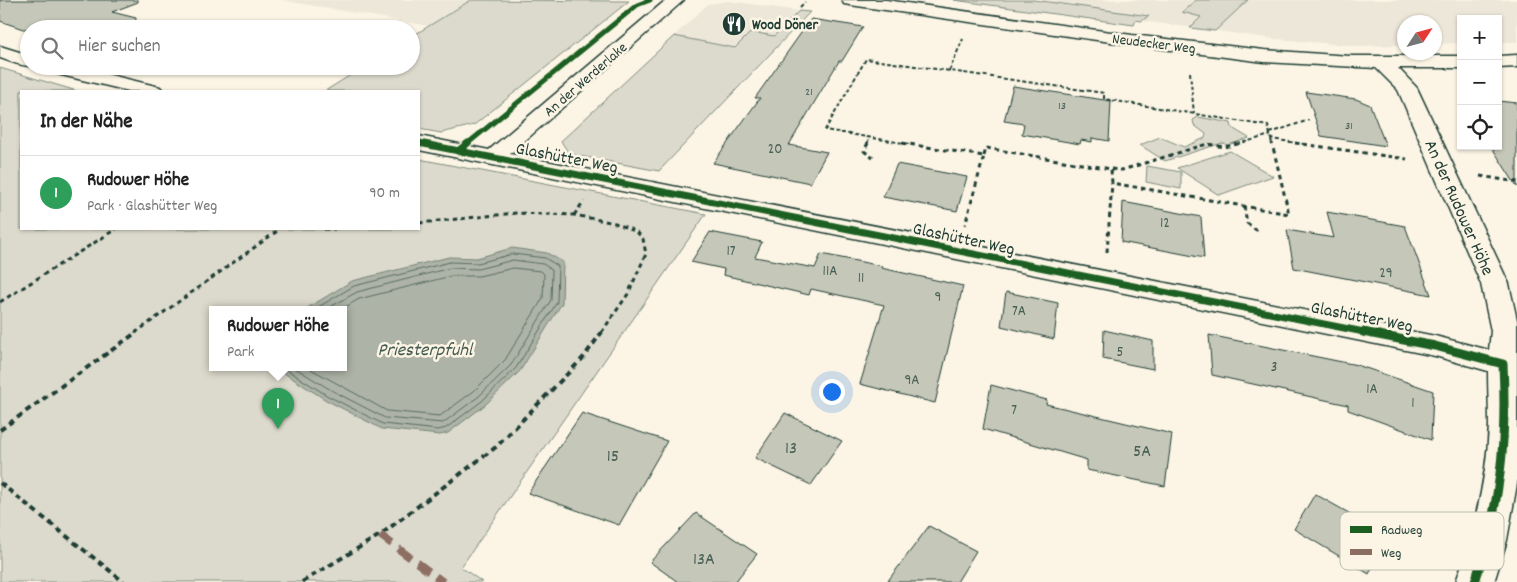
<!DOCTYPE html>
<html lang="de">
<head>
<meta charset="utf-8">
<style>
  body { margin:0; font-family:Dekko,sans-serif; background:#f2f2f2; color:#222 }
  .controls { position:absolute; right:15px; top:15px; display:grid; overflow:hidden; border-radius:0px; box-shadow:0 1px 4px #0004 }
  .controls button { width:45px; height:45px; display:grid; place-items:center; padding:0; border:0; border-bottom:1px solid #e0e0e0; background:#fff; color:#222; font:25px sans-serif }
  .compass { position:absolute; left:1397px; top:15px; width:45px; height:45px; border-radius:50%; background:#fff; box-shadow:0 1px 4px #0004; rotate:54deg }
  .you { position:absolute; left:831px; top:391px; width:18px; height:18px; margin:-12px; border:4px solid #fff; border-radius:50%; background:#1a73e8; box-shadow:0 0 0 8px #1a73e833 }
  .badge { display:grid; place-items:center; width:32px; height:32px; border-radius:50%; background:#2563eb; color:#fff; font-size:16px; font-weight:700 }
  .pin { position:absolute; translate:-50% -41px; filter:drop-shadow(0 1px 2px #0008) }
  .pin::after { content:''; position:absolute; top:26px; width:18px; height:15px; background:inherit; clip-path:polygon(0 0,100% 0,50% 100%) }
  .popup { position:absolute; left:209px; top:306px; width:138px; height:65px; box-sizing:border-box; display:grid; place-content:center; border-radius:0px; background:#fff; filter:drop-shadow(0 1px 4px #0005); font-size:16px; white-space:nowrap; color:#767676 }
  .popup b { font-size:19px; color:#222 }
  .popup::after { content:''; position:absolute; left:50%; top:100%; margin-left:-10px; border:10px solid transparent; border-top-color:#fff }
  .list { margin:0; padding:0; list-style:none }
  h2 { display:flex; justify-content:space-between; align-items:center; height:65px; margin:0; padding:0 20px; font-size:21px }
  h2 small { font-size:16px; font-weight:400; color:#767676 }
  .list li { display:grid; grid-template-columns:32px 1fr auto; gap:15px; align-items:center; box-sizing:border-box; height:75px; padding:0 20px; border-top:1px solid #e0e0e0 }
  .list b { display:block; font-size:19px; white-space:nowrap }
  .list p { margin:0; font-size:16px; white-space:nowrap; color:#767676 }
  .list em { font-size:16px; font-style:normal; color:#767676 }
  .icon { flex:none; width:28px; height:28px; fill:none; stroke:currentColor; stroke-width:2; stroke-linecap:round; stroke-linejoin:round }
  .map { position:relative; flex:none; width:1517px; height:582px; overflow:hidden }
  .search { position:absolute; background:#fff; box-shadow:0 1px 4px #0004; left:20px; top:20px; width:400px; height:55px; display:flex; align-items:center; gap:12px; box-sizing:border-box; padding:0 18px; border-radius:28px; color:#767676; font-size:19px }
  .panel { position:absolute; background:#fff; box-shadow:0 1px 4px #0004; left:20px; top:90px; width:400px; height:140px; border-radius:0px }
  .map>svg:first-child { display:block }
  .built { fill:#ece7d8 }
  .green { fill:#dcdacc; stroke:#7e8c80; fill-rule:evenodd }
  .water { fill:#aeb3a7; stroke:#758479 }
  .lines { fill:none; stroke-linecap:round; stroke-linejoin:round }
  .shore { stroke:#586c62; stroke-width:1 }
  .building { fill:#c5c7b9; stroke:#1f3d34 }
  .minor-casing { stroke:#1f3d34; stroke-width:3 }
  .path-far2 { stroke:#1f3d34; stroke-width:2; stroke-dasharray:4 2.5; stroke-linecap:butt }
  .path-far1 { stroke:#1f3d34; stroke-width:3; stroke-dasharray:4.5 4; stroke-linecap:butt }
  .path { stroke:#1f3d34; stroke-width:4; stroke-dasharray:6 4.5; stroke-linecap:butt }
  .minor { fill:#fcf5e5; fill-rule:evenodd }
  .quiet { stroke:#8d6e63; stroke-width:8; stroke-dasharray:15 8; stroke-linecap:butt }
  .cycleway-far2-casing { stroke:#fcf5e5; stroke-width:7 }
  .cycleway-far1-casing { stroke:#fcf5e5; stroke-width:10 }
  .cycleway-casing { stroke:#fcf5e5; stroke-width:12 }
  .cycleway-far2 { stroke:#1b5e20; stroke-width:5 }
  .cycleway-far1 { stroke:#1b5e20; stroke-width:7 }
  .cycleway { stroke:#1b5e20; stroke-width:9 }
  .labels { text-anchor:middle; stroke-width:5; stroke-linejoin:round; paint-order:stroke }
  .far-number-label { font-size:12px; fill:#486055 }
  .far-poi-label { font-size:15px; font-weight:bold; fill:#1f3d34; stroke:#fcf5e5; text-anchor:start }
  .far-street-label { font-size:15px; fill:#1f3d34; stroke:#fcf5e5 }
  .number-label { font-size:15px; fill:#486055 }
  .street-label { font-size:18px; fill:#1f3d34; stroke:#fcf5e5 }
  .near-number-label { font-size:18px; fill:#486055 }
  .water-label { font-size:19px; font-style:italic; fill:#435a51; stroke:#fcf5e5 }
  .key { fill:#fcf5e5; stroke:#babeb0; stroke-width:1 }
  .key-label { font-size:14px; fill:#1f3d34 }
</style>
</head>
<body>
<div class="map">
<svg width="1517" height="582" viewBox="0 0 1517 582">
  <rect width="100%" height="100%" fill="#fcf5e5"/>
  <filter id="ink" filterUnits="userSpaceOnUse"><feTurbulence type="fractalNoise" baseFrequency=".02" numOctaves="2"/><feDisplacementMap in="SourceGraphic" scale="10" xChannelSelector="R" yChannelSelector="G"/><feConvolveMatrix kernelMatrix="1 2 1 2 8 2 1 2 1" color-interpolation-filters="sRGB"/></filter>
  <g filter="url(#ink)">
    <!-- built -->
    <g class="built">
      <polygon points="281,0 471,0 429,26"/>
      <polygon points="985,0 1517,0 1517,42 1498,42 1498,19 1461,19 1461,43 1435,44 1434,22 1404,22 1404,45 1358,46 1276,39"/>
      <polygon points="729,1 799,11 774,36 751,32 735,48 674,36 708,4"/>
    </g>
    <!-- green -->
    <g class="green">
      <polygon points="471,0 629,1 474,125 441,133 419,129 419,91 325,91 365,66 411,66 411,37"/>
      <polygon points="954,0 1034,0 1149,16 1141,21 1136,20 1134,25"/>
      <polygon points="1196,0 1248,0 1215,31 1190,28 1201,17 1182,12"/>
      <polygon points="799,11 810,12 659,171 569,154 561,141 674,36 735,48 751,32 774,36"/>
      <path d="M 0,68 L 77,91 L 21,91 L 21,229 L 419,229 L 419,159 L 706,214 L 461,567 L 482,582 L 0,582 ZM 213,310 L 343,310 L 343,368 L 213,368 Z"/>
      <polygon points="1198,117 1231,123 1232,128 1249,138 1228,145 1222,143 1165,161 1140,145 1160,137 1184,147 1205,138 1206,134 1194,125 1193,120"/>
      <polygon points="1230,151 1273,176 1219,195 1177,168"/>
      <polygon points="1147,166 1181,172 1181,189 1146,182"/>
    </g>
    <!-- water -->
    <polygon class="water" points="512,248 547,253 563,262 562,303 520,371 485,405 448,433 440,435 382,429 326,400 276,368 343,368 343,310 304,310 352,281 449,257 477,258"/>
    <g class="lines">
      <!-- shore -->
      <g class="shore">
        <polyline points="284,368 328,396 383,424 438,430 446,428 482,401 516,368 557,302 558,266 545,258 513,254 478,263 450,262 354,286 313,310"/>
        <polyline points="295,368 331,390 385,418 443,423 478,397 511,365 551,300 552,270 543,264 513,260 478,269 450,268 357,292 325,310"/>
        <polyline points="309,368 387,411 440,416 474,391 505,360 543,298 544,274 541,271 513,268 479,276 451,276 359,299 340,310"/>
      </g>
    </g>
    <!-- building -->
    <g class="building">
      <polygon points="0,0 138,0 138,2 112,12 136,18 135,29 23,29 0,21"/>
      <polygon points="811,19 863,27 842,61 839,61 789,145 827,152 810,183 713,163 760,98 755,98"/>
      <polygon points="1013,86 1111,101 1109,141 1092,138 1092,142 1081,140 1080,144 1022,134 1024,124 1004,121"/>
      <polygon points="1306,92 1356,99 1370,105 1386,146 1321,136"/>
      <polygon points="1498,101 1517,103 1517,187 1491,146 1498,146"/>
      <polygon points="897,164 967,177 957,211 883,197"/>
      <polygon points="1123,202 1201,217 1204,258 1121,242"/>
      <polygon points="1327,212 1405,226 1431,295 1294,268 1287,230 1334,238"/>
      <polygon points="710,232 762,242 755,257 815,268 821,254 882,266 881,268 963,286 935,403 860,384 884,305 811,289 809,295 723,275 724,269 691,262"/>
      <polygon points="1006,292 1058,303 1054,339 1001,326"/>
      <polygon points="1104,330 1153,341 1153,369 1103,359"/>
      <polygon points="1209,335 1357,365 1433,391 1431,440 1348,410 1348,405 1212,375"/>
      <polygon points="991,385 1047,400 1046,404 1172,434 1165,486 1087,470 1087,460 983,429"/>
      <polygon points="582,413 667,441 619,525 528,493"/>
      <polygon points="785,413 842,441 811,485 755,458"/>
      <polygon points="1315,494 1388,535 1369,574 1294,529"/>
      <polygon points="696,513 757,554 735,582 678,582 650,562"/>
      <polygon points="929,526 976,551 957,582 887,582"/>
    </g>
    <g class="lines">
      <!-- minor casing -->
      <g class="minor-casing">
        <g id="minor">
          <path d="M 666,0 L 684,0 L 510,154 L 1435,336 L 1489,350 L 1491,331 L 1481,284 L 1398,90 L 1376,68 L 1264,62 L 1132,45 L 850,5 L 844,4 L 842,0 L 886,0 L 1132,35 L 1264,50 L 1350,56 L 1461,56 L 1461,68 L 1398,68 L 1417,88 L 1509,284 L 1517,320 L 1517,484 L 1507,540 L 1494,582 L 1456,582 C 1474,531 1487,479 1489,425 C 1489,407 1488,389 1488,371 L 1435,356 L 419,150 L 419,136 L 489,150 Z"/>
          <path d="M 0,46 L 29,55 L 29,66 L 31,66 C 20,66 10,61 0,58 Z"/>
          <polygon points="1517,55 1517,67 1498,68 1498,56"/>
          <polygon points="38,66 73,66 160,87 163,91 129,91 40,70"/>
        </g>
      </g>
      <!-- path-far2 -->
      <g class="path-far2">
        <polyline points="800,7 805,2"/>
        <polyline points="949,71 963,39"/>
        <polyline points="1190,72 1194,114"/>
        <polyline points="1270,133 1309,120"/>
        <polyline points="1271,139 1272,144"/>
        <polyline points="867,144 870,137"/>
        <polyline points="909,144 825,130 866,59 1104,93 1104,99 1268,126 1271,139 1304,144"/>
        <polyline points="1237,144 1271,135"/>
      </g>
      <!-- path-far1 -->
      <g class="path-far1">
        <polyline points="868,143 864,151 873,158"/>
        <polyline points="902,143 984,156 965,225"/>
        <polyline points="1295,143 1407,159"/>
        <polyline points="984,156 986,148 1111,169 1112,183 1289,214 1272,143"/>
        <polyline points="1111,169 1122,170 1207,144 1225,147 1242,143"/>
        <polyline points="1480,176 1517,182"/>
        <polyline points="1244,206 1247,223 1259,232"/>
        <polyline points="574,215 584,201"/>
        <polyline points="419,223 516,213 574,215 615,223 637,232 643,239 646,254 628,294 601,333"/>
        <polyline points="324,229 335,229"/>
        <polyline points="1107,252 1112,183"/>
        <polyline points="0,302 116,229"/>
        <polyline points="135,333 280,229"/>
      </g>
      <!-- path -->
      <g class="path">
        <polyline points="0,430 137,332"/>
        <polyline points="0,483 124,582"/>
        <polyline points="302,582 380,535 496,447 583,358 602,332"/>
      </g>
      <!-- minor -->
      <use href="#minor" class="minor"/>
      <!-- quiet -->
      <polyline class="quiet" points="380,535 443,582"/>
      <!-- cycleway-far2 casing -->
      <g class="cycleway-far2-casing">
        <g id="cycleway-far2">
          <polyline points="419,143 423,144"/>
          <polyline points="467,144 637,5 650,0"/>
        </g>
      </g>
      <!-- cycleway-far1 casing -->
      <g class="cycleway-far1-casing">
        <g id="cycleway-far1">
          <polyline points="419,143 1369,333"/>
          <polyline points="458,151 468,143"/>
        </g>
      </g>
      <!-- cycleway casing -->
      <g class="cycleway-casing">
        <path id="cycleway" d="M 1363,332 L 1435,346 L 1503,364 C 1507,446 1500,504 1475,582"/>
      </g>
      <!-- cycleway-far2 -->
      <use href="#cycleway-far2" class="cycleway-far2"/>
      <!-- cycleway-far1 -->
      <use href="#cycleway-far1" class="cycleway-far1"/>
      <!-- cycleway -->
      <use href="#cycleway" class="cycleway"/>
    </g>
  </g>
  <!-- icons -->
  <defs>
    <g id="restaurant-disc" transform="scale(1.25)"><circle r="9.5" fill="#1f3d34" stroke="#fcf5e5"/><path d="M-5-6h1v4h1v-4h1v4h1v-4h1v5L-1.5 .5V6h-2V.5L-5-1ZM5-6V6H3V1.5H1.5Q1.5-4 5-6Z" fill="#fff"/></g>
  </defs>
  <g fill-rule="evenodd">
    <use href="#restaurant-disc" x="734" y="24"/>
  </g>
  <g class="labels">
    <!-- far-number labels -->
    <g class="far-number-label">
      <text x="809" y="95">21</text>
      <text x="1062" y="109">13</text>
      <text x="1349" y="129">31</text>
    </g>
    <!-- far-poi labels -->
    <g class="far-poi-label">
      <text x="752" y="29">Wood Döner</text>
    </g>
    <!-- far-street labels -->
    <g class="far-street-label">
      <text transform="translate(1154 43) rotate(7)" y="5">Neudecker Weg</text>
      <text transform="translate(585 79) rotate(-41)" y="5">An der Werderlake</text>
    </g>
    <!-- number labels -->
    <g class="number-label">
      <text x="775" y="153">20</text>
      <text x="1165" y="227">12</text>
      <text x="731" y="255">17</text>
      <text x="830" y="275">11A</text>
      <text x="1386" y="277">29</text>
      <text x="861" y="282">11</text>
      <text x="938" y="301">9</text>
      <text x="1019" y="315">7A</text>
      <text x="1120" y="356">5</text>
      <text x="1274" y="371">3</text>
      <text x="912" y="384">9A</text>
      <text x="1372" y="393">1A</text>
      <text x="1413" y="407">1</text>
      <text x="1014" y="414">7</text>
    </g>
    <!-- street labels -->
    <g class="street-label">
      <text transform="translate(567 157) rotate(11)" y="6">Glashütter Weg</text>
      <text transform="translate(1460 207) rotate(66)" y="6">An der Rudower Höhe</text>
      <text transform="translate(964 238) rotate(12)" y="6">Glashütter Weg</text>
      <text transform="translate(1362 316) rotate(11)" y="6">Glashütter Weg</text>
    </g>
    <!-- near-number labels -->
    <g class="near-number-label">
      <text x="791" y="453">13</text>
      <text x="1142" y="456">5A</text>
      <text x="613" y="461">15</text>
      <text x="704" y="564">13A</text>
    </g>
    <!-- water labels -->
    <g class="water-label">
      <text x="425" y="355">Priesterpfuhl</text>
    </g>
  </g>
  <!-- legend -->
  <rect x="1340" y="512" width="164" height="58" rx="8" class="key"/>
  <rect x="1350" y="526" width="22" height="7" fill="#1b5e20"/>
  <rect x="1350" y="549" width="22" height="6" fill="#8d6e63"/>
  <g class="key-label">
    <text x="1381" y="534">Radweg</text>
    <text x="1381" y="557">Weg</text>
  </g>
</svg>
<div class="controls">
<button>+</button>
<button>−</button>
<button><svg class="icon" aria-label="locate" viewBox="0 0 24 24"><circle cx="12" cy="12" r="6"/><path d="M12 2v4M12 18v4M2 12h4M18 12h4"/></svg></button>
</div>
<svg class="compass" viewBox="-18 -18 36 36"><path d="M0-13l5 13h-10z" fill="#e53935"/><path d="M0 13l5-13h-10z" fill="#767676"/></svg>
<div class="you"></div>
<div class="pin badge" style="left:278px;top:429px;background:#2e9e5b">1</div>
<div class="popup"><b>Rudower Höhe</b>Park</div>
<div class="search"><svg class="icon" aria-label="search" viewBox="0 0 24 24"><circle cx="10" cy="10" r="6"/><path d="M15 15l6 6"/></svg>Hier suchen</div>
<section class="panel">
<h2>In der Nähe<small></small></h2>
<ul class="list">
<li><span class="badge" style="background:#2e9e5b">1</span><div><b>Rudower Höhe</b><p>Park · Glashütter Weg</p></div><em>90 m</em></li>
</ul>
</section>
</div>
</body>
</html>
